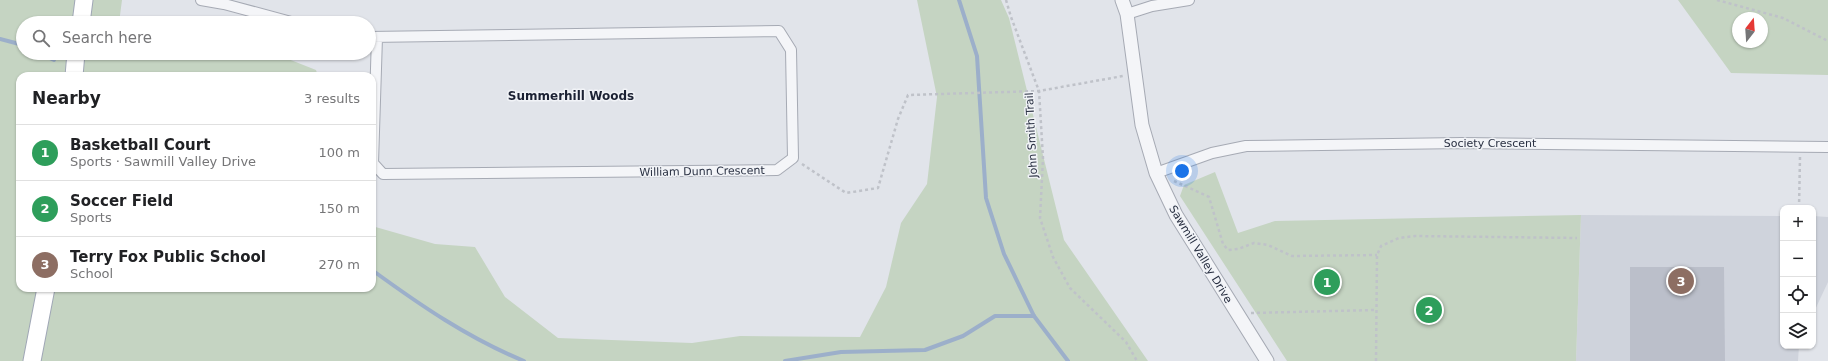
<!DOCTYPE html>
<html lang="en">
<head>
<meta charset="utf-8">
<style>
  body { margin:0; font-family:"DejaVu Sans",sans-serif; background:#f2f2f2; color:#202124 }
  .controls { position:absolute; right:12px; bottom:12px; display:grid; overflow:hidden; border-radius:8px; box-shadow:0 1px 3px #0004 }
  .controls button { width:36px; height:36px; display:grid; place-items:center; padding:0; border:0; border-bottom:1px solid #e0e0e0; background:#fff; color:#202124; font:20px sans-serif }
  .compass { position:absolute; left:1732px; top:12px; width:36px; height:36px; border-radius:50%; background:#fff; box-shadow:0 1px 3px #0004; rotate:17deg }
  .you { position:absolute; left:1182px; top:171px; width:14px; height:14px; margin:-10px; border:3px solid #fff; border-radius:50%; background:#1a73e8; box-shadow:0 0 0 6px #1a73e833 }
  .badge { display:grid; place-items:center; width:26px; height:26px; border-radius:50%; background:#d0454f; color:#fff; font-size:13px; font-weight:700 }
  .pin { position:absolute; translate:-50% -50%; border:2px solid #fff; box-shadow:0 1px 4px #0006 }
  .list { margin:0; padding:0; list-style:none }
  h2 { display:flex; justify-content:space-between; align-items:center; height:52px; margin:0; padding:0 16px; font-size:17px }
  h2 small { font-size:13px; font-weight:400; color:#757577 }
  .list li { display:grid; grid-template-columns:26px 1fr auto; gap:12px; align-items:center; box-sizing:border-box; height:56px; padding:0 16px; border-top:1px solid #e0e0e0 }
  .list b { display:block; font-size:15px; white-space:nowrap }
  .list p { margin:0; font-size:13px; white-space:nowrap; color:#757577 }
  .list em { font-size:13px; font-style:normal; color:#757577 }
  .icon { flex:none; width:22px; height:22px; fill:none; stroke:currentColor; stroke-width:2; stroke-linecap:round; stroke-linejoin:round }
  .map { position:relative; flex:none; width:1828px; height:361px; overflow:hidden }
  .search { position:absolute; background:#fff; box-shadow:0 1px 3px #0004; left:16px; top:16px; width:360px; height:44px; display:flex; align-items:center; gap:10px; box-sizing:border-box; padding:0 14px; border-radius:22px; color:#757577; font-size:15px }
  .panel { position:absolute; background:#fff; box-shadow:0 1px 3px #0004; left:16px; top:72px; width:360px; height:220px; border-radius:12px }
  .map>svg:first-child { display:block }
  .built { fill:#cfd3dc }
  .green { fill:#c5d4c2; fill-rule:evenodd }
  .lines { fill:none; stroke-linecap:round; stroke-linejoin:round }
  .stream { stroke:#9cafca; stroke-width:4 }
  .building { fill:#bbbfca }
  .minor-casing { stroke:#a6aab4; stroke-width:12 }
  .tertiary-casing { stroke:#a6aab4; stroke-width:15 }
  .primary-casing { stroke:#a0a7b6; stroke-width:19 }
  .path { stroke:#bfc2c9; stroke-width:2.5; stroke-dasharray:3 3; stroke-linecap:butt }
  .minor { stroke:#f4f5f8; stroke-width:10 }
  .tertiary { stroke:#f4f5f8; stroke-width:13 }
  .primary { stroke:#fff; stroke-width:17 }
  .labels { text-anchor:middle; stroke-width:3; stroke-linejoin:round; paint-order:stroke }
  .street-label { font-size:11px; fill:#293042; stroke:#f1f3f7 }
  .neighbourhood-label { font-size:12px; font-weight:bold; fill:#1b2133; stroke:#f1f3f7 }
</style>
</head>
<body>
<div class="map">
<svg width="1828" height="361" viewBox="0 0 1828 361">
  <rect width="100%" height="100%" fill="#e1e4ea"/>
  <!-- built -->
  <g class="built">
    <polygon points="1581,215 1783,216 1783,346 1799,346 1798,361 1576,361"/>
    <polygon points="1813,216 1828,217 1828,282 1813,314"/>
  </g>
  <!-- green -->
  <g class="green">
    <polygon points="0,0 122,0 119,23 23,23 23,53 273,53 316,70 318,76 20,76 20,288 372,288 372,226 435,244 475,247 505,297 558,338 692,343 740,336 860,337 886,287 901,223 927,184 937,97 917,0 1001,0 1009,18 1064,240 1148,361 0,361"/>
    <path d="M 1678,0 L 1828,0 L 1828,75 L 1731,73 ZM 1738,18 L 1762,18 L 1762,42 L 1738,42 Z"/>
    <polygon points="1215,172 1238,233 1275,221 1581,215 1576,361 1287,361 1180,196 1184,185"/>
  </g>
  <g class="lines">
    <!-- stream -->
    <g class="stream">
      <polyline points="959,0 977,56 986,198 1004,254 1034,316 1068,361"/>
      <polyline points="0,39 23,45"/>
      <polyline points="39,53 54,60"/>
      <polyline points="104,74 112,76"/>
      <path d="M 372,270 C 420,305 468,338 524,361"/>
      <polyline points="785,361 841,352 925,350 963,336 995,316 1034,316"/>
    </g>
  </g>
  <!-- building -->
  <polygon class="building" points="1630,267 1724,267 1725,361 1630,361"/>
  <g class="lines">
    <!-- minor casing -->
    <g class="minor-casing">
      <g id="minor">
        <polyline points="201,0 224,4 295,23"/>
        <polyline points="1127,14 1152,6 1189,0"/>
        <polyline points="369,37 779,31 791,50 793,158 777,170 383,174 373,163 377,37"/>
        <polyline points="1156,173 1212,153 1246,146 1462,143 1828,147"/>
      </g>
    </g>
    <!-- tertiary casing -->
    <g class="tertiary-casing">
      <polyline id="tertiary" points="1122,0 1127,14 1142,125 1156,173 1176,215 1267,361"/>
    </g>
    <!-- primary casing -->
    <g class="primary-casing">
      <g id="primary">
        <polyline points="81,23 84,0"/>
        <polyline points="74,76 76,53"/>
        <polyline points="32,361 46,288"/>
      </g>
    </g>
    <!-- path -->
    <g class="path">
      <polyline points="1006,0 1011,17 1039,91 1043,158 1040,218 1053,257 1070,288 1126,342 1137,361"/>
      <polyline points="1717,0 1783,18 1828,41"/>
      <polyline points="802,164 846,193 878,188 898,119 908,95 1039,91 1123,76"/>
      <polyline points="1174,181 1209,197 1223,244 1228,250 1238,249 1254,243 1268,245 1292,256 1377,255"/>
      <polyline points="1799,208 1800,157"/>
      <polyline points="1251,313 1375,310"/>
      <polyline points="1376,361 1377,255 1381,246 1399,238 1415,236 1577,238"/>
    </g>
    <!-- minor -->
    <use href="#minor" class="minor"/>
    <!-- tertiary -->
    <use href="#tertiary" class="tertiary"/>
    <!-- primary -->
    <use href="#primary" class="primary"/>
  </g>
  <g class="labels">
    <!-- street labels -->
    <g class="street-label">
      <text transform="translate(1031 135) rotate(-93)" y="4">John Smith Trail</text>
      <text x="1490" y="147">Society Crescent</text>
      <text transform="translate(702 171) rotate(-1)" y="4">William Dunn Crescent</text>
      <text transform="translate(1201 254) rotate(59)" y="4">Sawmill Valley Drive</text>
    </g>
    <!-- neighbourhood labels -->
    <g class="neighbourhood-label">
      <text x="571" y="100">Summerhill Woods</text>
    </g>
  </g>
</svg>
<div class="controls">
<button>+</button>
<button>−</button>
<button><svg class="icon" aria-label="locate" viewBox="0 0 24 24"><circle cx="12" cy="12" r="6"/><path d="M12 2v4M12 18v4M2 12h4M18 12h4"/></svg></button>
<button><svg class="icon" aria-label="layers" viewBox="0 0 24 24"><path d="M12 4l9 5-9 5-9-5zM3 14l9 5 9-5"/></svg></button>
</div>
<svg class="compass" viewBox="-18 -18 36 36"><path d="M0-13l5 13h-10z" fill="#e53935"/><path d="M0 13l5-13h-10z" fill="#757577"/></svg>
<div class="you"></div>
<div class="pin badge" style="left:1327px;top:282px;background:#2e9e5b">1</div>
<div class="pin badge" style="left:1429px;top:310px;background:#2e9e5b">2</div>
<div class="pin badge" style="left:1681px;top:281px;background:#8d6e63">3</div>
<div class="search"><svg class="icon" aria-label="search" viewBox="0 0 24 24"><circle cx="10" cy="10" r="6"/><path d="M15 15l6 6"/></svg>Search here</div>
<section class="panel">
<h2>Nearby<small>3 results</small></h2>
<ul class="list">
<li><span class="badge" style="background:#2e9e5b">1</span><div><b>Basketball Court</b><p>Sports · Sawmill Valley Drive</p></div><em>100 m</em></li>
<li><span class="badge" style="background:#2e9e5b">2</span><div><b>Soccer Field</b><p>Sports</p></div><em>150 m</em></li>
<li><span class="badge" style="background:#8d6e63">3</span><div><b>Terry Fox Public School</b><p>School</p></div><em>270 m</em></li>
</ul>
</section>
</div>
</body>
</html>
